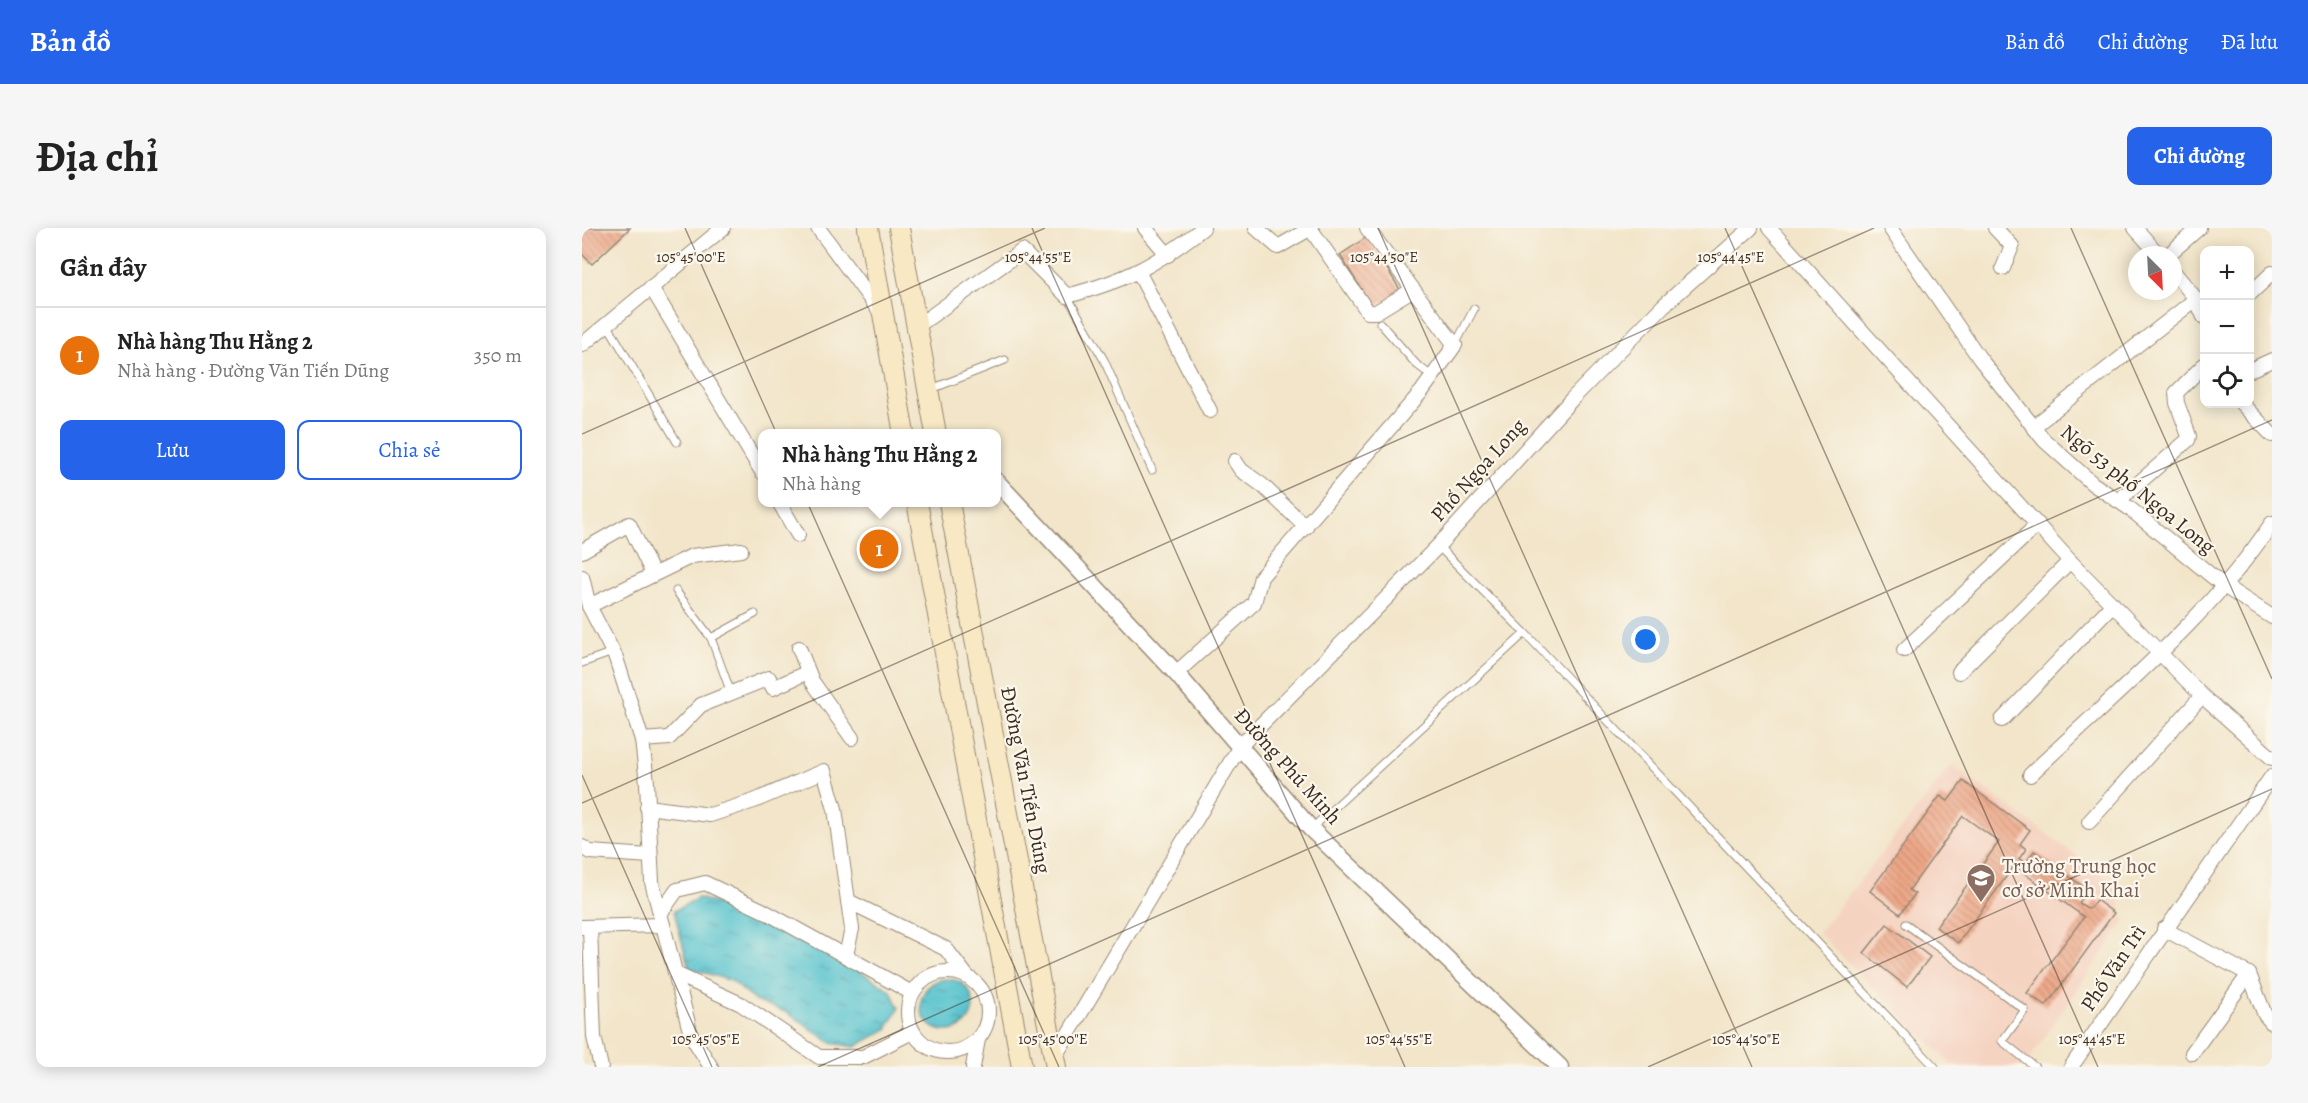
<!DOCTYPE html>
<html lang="vi">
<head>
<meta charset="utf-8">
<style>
  body { margin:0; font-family:Alegreya,serif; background:#f6f6f6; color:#222 }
  .controls { position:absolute; right:18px; top:18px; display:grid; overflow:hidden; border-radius:12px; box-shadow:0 3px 15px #0003 }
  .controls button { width:54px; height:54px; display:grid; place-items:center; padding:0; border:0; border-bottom:2px solid #e0e0e0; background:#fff; color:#222; font:30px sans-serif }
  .compass { position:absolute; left:1546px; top:18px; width:54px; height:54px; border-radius:50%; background:#fff; box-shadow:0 3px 15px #0003; rotate:156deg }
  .you { position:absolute; left:1064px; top:412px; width:21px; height:21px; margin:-15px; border:4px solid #fff; border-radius:50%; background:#1a73e8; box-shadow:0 0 0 9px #1a73e833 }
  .badge { display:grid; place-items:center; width:39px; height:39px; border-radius:50%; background:#2563eb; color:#fff; font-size:20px; font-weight:700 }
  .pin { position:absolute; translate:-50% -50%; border:3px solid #fff; box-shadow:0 2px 6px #0006 }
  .popup { position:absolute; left:176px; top:201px; width:243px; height:78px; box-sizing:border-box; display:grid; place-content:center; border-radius:12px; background:#fff; filter:drop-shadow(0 2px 4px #0005); font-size:20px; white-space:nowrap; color:#767676 }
  .popup b { font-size:22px; color:#222 }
  .popup::after { content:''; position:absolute; left:50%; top:100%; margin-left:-12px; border:12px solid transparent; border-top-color:#fff }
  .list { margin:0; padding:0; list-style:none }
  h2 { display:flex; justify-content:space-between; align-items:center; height:78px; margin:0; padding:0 24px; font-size:26px }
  h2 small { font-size:20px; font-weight:400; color:#767676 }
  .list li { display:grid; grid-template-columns:39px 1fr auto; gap:18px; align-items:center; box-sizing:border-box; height:96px; padding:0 24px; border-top:2px solid #e0e0e0 }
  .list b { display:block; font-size:22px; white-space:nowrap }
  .list p { margin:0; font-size:20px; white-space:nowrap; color:#767676 }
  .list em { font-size:20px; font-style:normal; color:#767676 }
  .actions { display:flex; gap:12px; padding:18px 24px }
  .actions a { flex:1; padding:14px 0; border:2px solid #2563eb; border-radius:12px; text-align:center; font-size:21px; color:#2563eb }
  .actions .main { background:#2563eb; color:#fff }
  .icon { flex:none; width:33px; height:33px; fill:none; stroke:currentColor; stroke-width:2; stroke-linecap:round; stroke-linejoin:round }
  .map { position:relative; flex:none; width:1690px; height:839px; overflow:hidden; border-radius:12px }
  header { display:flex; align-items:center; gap:36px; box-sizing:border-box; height:84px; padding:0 30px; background:#2563eb; color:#fff }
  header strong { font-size:28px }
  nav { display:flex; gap:33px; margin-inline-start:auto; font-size:21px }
  .intro { display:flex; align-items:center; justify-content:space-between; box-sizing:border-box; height:144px; padding:0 36px }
  h1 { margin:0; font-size:42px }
  .button { padding:15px 27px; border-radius:12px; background:#2563eb; color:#fff; font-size:21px; font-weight:700 }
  main { display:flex; gap:36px; padding:0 36px }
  aside { flex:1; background:#fff; border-radius:12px; box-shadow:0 3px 15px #0003 }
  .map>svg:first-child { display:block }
  .built { fill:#f5d3c1 }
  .water { fill:url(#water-ripples); stroke:#487676; stroke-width:1.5 }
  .building { fill:url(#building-back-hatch) }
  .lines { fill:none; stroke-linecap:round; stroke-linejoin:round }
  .service-casing { stroke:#968874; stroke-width:9 }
  .minor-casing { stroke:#968874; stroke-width:16 }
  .tertiary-casing { stroke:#968874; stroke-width:19 }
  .secondary-casing { stroke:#968874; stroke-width:22 }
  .service { stroke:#fff; stroke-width:7 }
  .minor { stroke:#fff; stroke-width:14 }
  .tertiary { stroke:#fff; stroke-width:16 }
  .secondary { stroke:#f8e8c3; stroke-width:20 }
  .ticks { fill:none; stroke:#3b2a1e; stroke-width:1.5; stroke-opacity:0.45 }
  .labels { text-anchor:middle; stroke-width:4.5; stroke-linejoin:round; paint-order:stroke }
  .street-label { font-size:21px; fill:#3b2a1e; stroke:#fbf7ec }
  .education-label { font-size:21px; fill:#785e54; stroke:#fbf7ec; text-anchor:start }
  .ticks-label { font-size:15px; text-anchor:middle; fill:#3b2a1e; stroke:#fbf7ec; stroke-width:4.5; stroke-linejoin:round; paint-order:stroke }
</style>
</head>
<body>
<header>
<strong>Bản đồ</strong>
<nav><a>Bản đồ</a><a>Chỉ đường</a><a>Đã lưu</a></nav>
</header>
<div class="intro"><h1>Địa chỉ</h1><a class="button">Chỉ đường</a></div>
<main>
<aside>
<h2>Gần đây<small></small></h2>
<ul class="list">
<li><span class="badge" style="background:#e8710a">1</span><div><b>Nhà hàng Thu Hằng 2</b><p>Nhà hàng · Đường Văn Tiến Dũng</p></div><em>350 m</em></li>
</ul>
<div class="actions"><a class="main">Lưu</a><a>Chia sẻ</a></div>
</aside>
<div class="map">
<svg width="1690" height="839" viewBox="0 0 1690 839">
  <defs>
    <pattern id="water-ripples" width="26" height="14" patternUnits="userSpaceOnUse" patternTransform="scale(1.5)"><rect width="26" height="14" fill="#56c3ce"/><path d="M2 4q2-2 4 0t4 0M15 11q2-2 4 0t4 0" fill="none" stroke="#489fa7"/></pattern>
    <pattern id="building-back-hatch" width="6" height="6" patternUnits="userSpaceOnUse" patternTransform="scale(1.5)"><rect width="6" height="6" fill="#eea888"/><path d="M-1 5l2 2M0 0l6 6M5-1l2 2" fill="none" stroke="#c2896f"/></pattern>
  </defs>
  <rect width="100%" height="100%" fill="#fbf7ec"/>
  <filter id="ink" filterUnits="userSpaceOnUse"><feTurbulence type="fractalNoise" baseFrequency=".0167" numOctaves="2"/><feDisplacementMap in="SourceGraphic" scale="12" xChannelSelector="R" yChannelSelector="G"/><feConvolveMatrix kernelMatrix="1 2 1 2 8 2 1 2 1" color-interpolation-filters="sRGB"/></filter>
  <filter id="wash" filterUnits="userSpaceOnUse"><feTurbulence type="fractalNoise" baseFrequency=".008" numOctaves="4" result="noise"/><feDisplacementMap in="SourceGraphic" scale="24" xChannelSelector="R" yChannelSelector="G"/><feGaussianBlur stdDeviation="1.35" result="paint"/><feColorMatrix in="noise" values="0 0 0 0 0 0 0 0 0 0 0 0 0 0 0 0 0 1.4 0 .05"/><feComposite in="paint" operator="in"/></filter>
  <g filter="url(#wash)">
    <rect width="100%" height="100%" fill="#f2e5c9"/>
    <!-- built -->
    <polygon class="built" points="1370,537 1534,657 1542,694 1442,839 1372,839 1236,705"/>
    <!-- water -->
    <g class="water">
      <polygon points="116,670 179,689 235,716 308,762 317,780 305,801 273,819 250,815 204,784 173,773 150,753 107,740 92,683"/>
      <circle cx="365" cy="777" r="26"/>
    </g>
    <g id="blocks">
      <!-- building -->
      <g class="building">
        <polygon points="0,0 48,0 10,36 0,26"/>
        <polygon points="785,9 819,63 791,80 758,27"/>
        <polygon points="1381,553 1448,602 1438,616 1444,621 1437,631 1444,635 1452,623 1506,662 1497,675 1507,681 1514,672 1532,685 1464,778 1445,765 1502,689 1432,638 1376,715 1354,699 1417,614 1381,588 1327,662 1333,666 1318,686 1288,663 1358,568 1366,573"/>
        <polygon points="1305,696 1348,729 1325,759 1282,725"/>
      </g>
    </g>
  </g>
  <g filter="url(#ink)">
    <use href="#blocks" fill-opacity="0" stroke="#968874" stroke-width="1.5"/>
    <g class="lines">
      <!-- service casing -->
      <g class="service-casing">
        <g id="service">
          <polyline points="485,68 522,132 570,242"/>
          <polyline points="798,95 834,136 851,149"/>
          <polyline points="25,96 95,214"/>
          <polyline points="873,117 892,81"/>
          <polyline points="347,162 423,132"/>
          <polyline points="856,318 943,405 1353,839"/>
          <polyline points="94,363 129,410 149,465"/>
          <polyline points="129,410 173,386"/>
          <polyline points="0,435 31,424"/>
          <polyline points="729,601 943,405"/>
          <polyline points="1324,696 1443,782 1420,813 1453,839"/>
        </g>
      </g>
      <!-- minor casing -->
      <g class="minor-casing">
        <g id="minor">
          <polyline points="236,0 298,84"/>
          <polyline points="563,0 586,27"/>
          <polyline points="674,0 696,19 729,0"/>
          <polyline points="728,0 786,84 794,84 830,62"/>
          <polyline points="1187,0 1488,333 1620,468 1690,530"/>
          <polyline points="1308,0 1398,131 1462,212 1511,256 1547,280 1642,358 1690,389"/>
          <polyline points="1413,0 1430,18 1421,40"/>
          <polyline points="1553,0 1577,27"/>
          <polyline points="1586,27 1617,0"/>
          <polyline points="1591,43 1614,71 1622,89"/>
          <polyline points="557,45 628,183"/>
          <polyline points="69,59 180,244"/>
          <polyline points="1668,66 1690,45"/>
          <path d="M 334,99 L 440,23 L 485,68 C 545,52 572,38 621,0"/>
          <polyline points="0,117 141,0"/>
          <polyline points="1668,142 1690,132"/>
          <polyline points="1660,176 1690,207"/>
          <polyline points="1451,199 1614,71"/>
          <polyline points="653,233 659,242 680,257 724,299"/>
          <polyline points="1536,273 1606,212 1607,208 1595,175 1594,165 1622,137"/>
          <polyline points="197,274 216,307"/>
          <polyline points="0,323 47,296 71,346"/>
          <polyline points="0,349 7,378 34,430 60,512 65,555 70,654 109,807 129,839"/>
          <polyline points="7,378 110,328 159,322"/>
          <polyline points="217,420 230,453 270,510"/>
          <polyline points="1322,422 1456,296"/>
          <polyline points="1377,444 1488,333"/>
          <polyline points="594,445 672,375 679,349 840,163 873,117 785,0"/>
          <polyline points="1420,492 1531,376"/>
          <polyline points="60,512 87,510 119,477 187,450 191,460 226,444"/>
          <path d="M 1448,547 C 1531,467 1625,392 1690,295"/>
          <polyline points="65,579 128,587 172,573 242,543 253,581 270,701 264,727"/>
          <polyline points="1507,594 1620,468"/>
          <polyline points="0,619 8,624 68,628"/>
          <polyline points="266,673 364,721 384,747"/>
          <polyline points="78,686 95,662 123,655 180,682 330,765"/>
          <polyline points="0,699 81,697"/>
          <polyline points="8,699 12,809 19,839"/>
          <polyline points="1582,701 1667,746 1683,787 1690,795"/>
          <circle cx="366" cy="784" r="40"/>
          <polyline points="94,746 159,776 237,829 281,829 330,804"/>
          <polyline points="1610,825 1667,746"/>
          <polyline points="472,830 658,518 856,318 990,171 1081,78 1169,0"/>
          <polyline points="391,839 396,811"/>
          <polyline points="1489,839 1690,548"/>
        </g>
      </g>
      <!-- tertiary casing -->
      <g class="tertiary-casing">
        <polyline id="tertiary" points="414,253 594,445 729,601 978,839"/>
      </g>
      <!-- secondary casing -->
      <g class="secondary-casing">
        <g id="secondary">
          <polyline points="286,0 322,206"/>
          <polyline points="317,0 354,206"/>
          <polyline points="335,274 440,839"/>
          <polyline points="367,274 474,839"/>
        </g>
      </g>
      <!-- service -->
      <use href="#service" class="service"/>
      <!-- minor -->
      <use href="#minor" class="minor"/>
      <!-- tertiary -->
      <use href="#tertiary" class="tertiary"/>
      <!-- secondary -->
      <use href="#secondary" class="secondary"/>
    </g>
  </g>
  <!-- ticks -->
  <path class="ticks" d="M 103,0 L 477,839M 450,0 L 823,839M 796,0 L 1170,839M 1143,0 L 1516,839M 1489,0 L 1690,451M 0,206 L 463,0M 0,547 L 130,839M 0,575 L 1292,0M 236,839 L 1690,192M 1066,839 L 1690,561"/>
  <!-- icons -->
  <defs>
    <g id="school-pin" transform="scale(1.5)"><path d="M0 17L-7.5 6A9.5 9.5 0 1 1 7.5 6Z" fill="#8d6e63" stroke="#fbf7ec"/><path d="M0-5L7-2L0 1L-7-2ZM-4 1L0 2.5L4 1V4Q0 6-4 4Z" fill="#fff"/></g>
  </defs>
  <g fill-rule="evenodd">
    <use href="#school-pin" x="1399" y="650"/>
  </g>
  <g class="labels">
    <!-- street labels -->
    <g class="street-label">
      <text transform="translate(896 242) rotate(-48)" y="7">Phố Ngọa Long</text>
      <text transform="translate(1556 261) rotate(39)" y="7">Ngõ 53 phố Ngọa Long</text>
      <text transform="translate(706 538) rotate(48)" y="7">Đường Phú Minh</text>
      <text transform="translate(444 552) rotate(79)" y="7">Đường Văn Tiến Dũng</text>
      <text transform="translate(1531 740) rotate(-56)" y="7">Phố Văn Trì</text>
    </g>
    <!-- education labels -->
    <g class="education-label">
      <text x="1420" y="645">Trường Trung học<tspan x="1420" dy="24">cơ sở Minh Khai</tspan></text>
    </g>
  </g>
  <g class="ticks-label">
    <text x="109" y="34">105°45'00"E</text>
    <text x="456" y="34">105°44'55"E</text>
    <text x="802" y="34">105°44'50"E</text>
    <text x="1149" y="34">105°44'45"E</text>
    <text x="124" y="816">105°45'05"E</text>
    <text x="471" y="816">105°45'00"E</text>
    <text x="817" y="816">105°44'55"E</text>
    <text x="1164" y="816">105°44'50"E</text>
    <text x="1510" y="816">105°44'45"E</text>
  </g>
</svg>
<div class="controls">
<button>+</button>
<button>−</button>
<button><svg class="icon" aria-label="locate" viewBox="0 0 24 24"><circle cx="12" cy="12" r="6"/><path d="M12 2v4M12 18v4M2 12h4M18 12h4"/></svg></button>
</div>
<svg class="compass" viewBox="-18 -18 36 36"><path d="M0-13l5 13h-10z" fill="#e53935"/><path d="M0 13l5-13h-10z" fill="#767676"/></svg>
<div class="you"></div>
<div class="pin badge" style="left:297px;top:321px;background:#e8710a">1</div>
<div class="popup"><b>Nhà hàng Thu Hằng 2</b>Nhà hàng</div>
</div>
</main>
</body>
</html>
